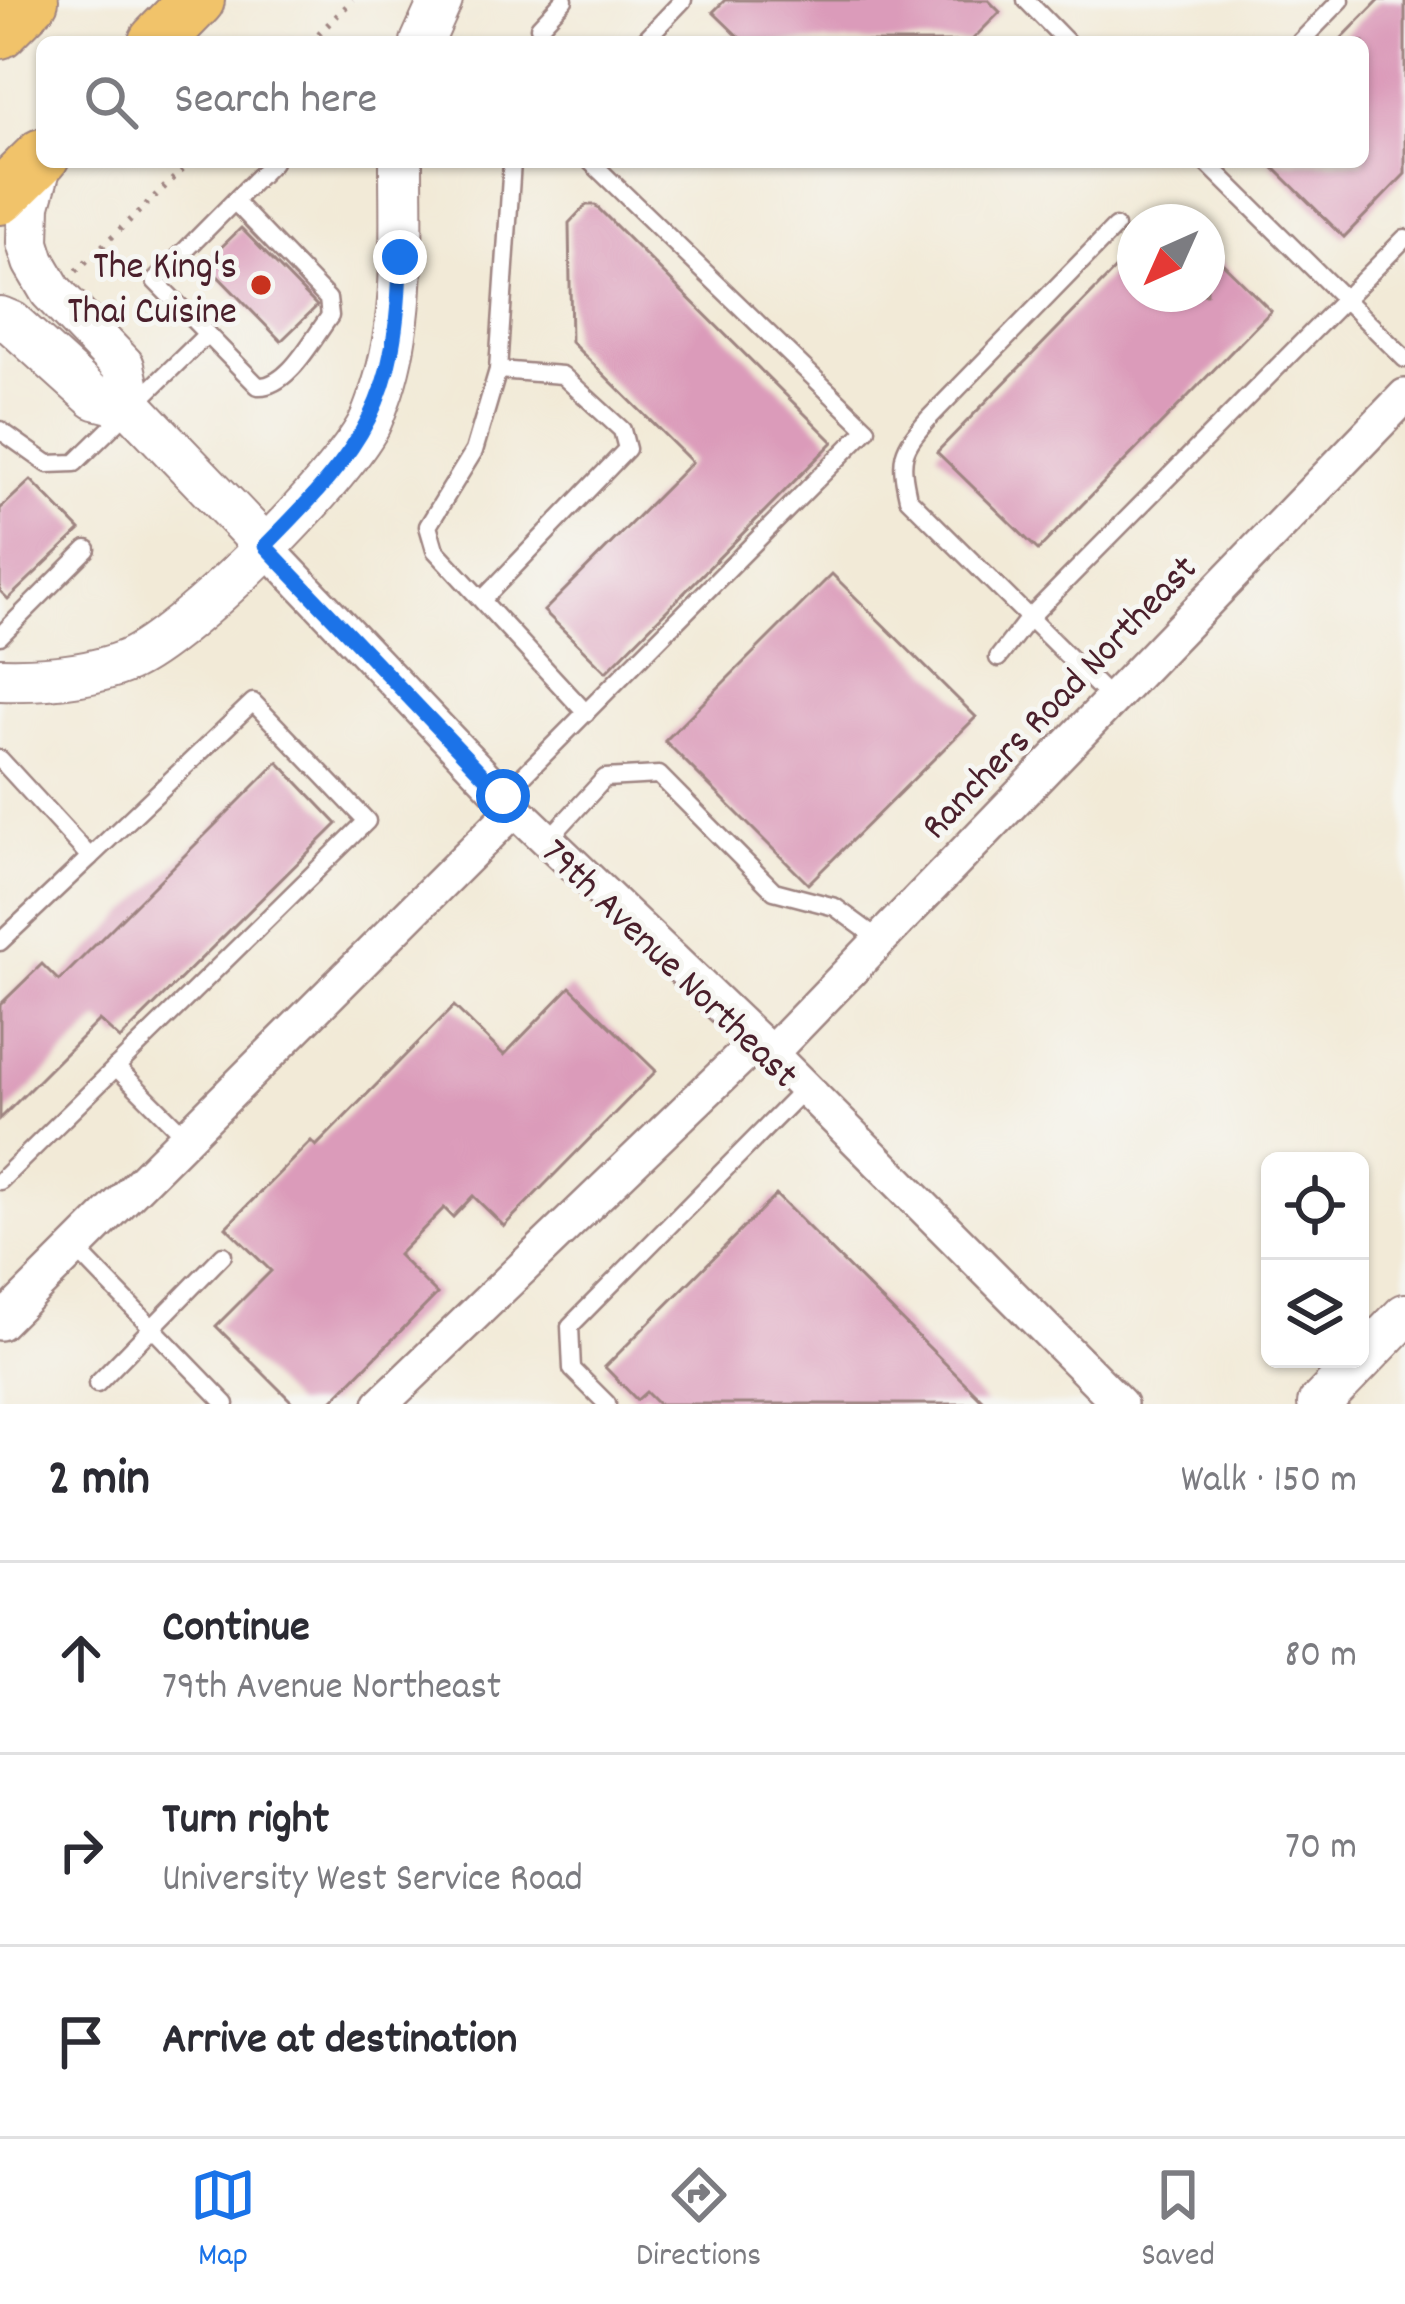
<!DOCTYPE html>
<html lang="en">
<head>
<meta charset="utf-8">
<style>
  body { margin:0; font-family:Dekko,sans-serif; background:#f2f2f3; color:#2b2b33 }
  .controls { position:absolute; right:36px; bottom:36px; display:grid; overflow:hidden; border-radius:18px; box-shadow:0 3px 9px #0004 }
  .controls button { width:108px; height:108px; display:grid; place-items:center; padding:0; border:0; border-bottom:3px solid #e1e1e2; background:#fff; color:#2b2b33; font:60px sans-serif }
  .compass { position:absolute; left:1117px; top:204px; width:108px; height:108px; border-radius:50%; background:#fff; box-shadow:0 3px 9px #0004; rotate:225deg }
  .stop { position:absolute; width:36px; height:36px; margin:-27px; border:9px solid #1a73e8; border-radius:50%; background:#fff }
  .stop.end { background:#1a73e8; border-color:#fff; box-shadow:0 3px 12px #0008 }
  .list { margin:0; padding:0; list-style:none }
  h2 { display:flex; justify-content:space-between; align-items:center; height:156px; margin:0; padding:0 48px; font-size:51px }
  h2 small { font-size:39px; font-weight:400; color:#7c7c81 }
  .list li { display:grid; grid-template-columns:78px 1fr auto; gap:36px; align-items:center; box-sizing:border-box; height:192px; padding:0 48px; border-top:3px solid #e1e1e2 }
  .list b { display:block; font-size:45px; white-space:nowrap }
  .list p { margin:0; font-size:39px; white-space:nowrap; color:#7c7c81 }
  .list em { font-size:39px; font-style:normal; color:#7c7c81 }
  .icon { flex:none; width:66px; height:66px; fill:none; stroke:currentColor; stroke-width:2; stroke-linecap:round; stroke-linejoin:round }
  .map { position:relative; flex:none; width:1405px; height:1404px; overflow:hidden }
  .search { position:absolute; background:#fff; box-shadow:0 3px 9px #0004; left:36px; right:36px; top:36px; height:132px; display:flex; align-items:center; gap:30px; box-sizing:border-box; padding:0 42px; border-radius:18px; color:#7c7c81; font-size:45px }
  .sheet { height:732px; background:#fff }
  nav { display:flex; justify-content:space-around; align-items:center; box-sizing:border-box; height:168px; border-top:3px solid #e1e1e2; background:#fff; font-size:33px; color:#7c7c81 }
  nav a { display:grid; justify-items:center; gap:6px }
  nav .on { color:#1a73e8 }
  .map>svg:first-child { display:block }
  .building { fill:#db9bba }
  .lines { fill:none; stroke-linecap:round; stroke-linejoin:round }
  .service-casing { stroke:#9e8481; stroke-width:21 }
  .minor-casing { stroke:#9e8481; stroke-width:38 }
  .tertiary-casing { stroke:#9e8481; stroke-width:46 }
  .primary-casing { stroke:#9e8481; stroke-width:58 }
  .path { stroke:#9e8481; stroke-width:6; stroke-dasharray:3 9; stroke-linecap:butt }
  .service { stroke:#fff; stroke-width:16 }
  .minor { stroke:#fff; stroke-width:33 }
  .tertiary { stroke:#fff; stroke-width:42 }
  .primary { stroke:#f1c36a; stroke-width:54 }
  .route { stroke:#1a73e8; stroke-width:15 }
  .poi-dot { fill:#c8321e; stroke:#f6f6f2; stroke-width:4.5 }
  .labels { text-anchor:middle; stroke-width:10; stroke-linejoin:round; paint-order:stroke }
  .poi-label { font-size:39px; fill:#4a1f2b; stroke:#f6f6f2; text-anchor:end }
  .street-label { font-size:39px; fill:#4a1f2b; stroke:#f6f6f2 }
</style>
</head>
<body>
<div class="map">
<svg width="1405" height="1404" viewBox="0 0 1405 1404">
  <rect width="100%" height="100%" fill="#f6f6f2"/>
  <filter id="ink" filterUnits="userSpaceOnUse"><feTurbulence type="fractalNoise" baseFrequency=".00833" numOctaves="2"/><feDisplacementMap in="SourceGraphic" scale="24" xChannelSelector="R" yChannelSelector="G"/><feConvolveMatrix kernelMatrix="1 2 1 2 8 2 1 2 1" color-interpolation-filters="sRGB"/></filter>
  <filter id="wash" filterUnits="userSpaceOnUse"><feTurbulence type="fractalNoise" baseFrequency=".004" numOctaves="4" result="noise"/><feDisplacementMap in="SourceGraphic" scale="48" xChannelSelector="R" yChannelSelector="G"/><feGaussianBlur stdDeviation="2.7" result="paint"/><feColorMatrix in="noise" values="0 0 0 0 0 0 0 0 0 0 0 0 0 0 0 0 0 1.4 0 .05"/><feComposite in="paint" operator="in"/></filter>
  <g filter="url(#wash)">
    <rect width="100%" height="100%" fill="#f2ead7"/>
    <g id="blocks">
      <!-- building -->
      <g class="building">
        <polygon points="725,0 988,0 1000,12 970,42 744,42 713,12"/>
        <polygon points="1379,0 1405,0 1405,174 1344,237 1268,162 1363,162 1363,42 1338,42"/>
        <polygon points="586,205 595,205 833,442 606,672 544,611 692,462 571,342 569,223"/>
        <polygon points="241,228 317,306 281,341 205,263"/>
        <polygon points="1207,248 1271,311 1038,550 937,452 1135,249 1135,294 1207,294"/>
        <polygon points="31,480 80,530 8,599 0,591 0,509"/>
        <polygon points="832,574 976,717 808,884 665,741"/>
        <polygon points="278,762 337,824 120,1039 99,1020 0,1119 0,1005 42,964 59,981"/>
        <polygon points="570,987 656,1071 504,1226 473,1196 453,1217 444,1208 398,1255 437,1294 329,1404 294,1404 216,1326 271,1271 226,1227 311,1141 316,1146 454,1006 504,1055"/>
        <polygon points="776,1195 986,1404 658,1404 646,1392 637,1400 605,1367"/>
      </g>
    </g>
  </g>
  <g filter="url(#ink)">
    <use href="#blocks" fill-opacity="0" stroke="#9e8481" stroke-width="3"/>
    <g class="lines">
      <!-- service casing -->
      <g class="service-casing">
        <g id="service">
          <polyline points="1026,0 1067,42"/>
          <polyline points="539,27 564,0"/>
          <polyline points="643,42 683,0"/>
          <polyline points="1300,42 1341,0"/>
          <polyline points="512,162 498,370 474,451 428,526 435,550 586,713"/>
          <polyline points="1206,162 1405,359"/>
          <path d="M 234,201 L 328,299 L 330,316 C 313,338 288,388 258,386 L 155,281 L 273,162"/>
          <polyline points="0,430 48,464 75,463 207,334"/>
          <polyline points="483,599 627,449 622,430 562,375 498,370"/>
          <polyline points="0,636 87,549"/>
          <polyline points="998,658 1028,619 1405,238"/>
          <path d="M 1111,699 L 908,498 C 899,457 901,450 929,418 L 1115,227"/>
          <polyline points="0,759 90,857 0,942"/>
          <polyline points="503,796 867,429 591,162"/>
          <polyline points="548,840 605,778 659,775 774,891 835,907 880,940"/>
          <polyline points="116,1067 186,1137"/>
          <polyline points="0,1181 367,821 253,702 90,857"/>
          <polyline points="75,1248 226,1404"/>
          <polyline points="97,1384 223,1255"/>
          <polyline points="607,1404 572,1369 570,1326 805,1088"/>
        </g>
      </g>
      <!-- minor casing -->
      <g class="minor-casing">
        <g id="minor">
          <polyline points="265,546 515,809 758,1041 1120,1404"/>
          <polyline points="770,1054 1405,396"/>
          <polyline points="0,1323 515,809"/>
          <polyline points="381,1404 758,1041"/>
        </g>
      </g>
      <!-- tertiary casing -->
      <g class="tertiary-casing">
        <g id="tertiary">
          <polyline points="422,42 441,0"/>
          <polyline points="42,159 29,205 28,243 34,262 51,291 123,366 132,407 265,546"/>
          <polyline points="0,318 12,323 95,398 132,407"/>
          <path d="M 0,679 C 41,680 88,677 127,661 C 185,636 339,481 369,424 C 374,414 378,401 382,390 C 406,316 401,239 401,162"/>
          <polyline points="1319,1404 1405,1315"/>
        </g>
      </g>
      <!-- primary casing -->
      <g class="primary-casing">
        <g id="primary">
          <polyline points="0,31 31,0"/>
          <polyline points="156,42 197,0"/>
          <polyline points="0,197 42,156"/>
        </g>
      </g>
      <!-- path -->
      <g class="path">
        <polyline points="310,42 353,0"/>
        <polyline points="76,271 191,162"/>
      </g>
      <!-- service -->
      <use href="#service" class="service"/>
      <!-- minor -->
      <use href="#minor" class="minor"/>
      <!-- tertiary -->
      <use href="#tertiary" class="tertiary"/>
      <!-- primary -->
      <use href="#primary" class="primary"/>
    </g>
  </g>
  <g class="lines" filter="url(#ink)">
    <!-- route -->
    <path class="route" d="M 400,257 C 398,401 364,447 265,546 L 503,796"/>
  </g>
  <!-- markers -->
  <circle class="poi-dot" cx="261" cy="285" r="12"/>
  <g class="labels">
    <!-- poi labels -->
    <g class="poi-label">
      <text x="237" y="277">The King's<tspan x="237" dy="45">Thai Cuisine</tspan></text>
    </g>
    <!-- street labels -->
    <g class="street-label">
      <text transform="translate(1057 695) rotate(-46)" y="14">Ranchers Road Northeast</text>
      <text transform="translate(672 961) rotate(44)" y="14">79th Avenue Northeast</text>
    </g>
  </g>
</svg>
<div class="controls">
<button><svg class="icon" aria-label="locate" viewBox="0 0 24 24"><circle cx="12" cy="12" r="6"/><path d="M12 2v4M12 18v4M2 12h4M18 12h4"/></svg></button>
<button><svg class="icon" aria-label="layers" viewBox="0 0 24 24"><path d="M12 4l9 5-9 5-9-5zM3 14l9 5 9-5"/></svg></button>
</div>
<svg class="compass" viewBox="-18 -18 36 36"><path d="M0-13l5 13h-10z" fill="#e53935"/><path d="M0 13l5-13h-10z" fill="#7c7c81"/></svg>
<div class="stop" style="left:503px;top:796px"></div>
<div class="stop end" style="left:400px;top:257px"></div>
<div class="search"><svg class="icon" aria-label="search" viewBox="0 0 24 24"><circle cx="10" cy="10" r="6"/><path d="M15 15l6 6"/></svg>Search here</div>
</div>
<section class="sheet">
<h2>2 min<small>Walk · 150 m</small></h2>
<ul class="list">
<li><svg class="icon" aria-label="ahead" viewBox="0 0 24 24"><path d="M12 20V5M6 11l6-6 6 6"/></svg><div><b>Continue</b><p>79th Avenue Northeast</p></div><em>80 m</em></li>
<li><svg class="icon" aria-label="right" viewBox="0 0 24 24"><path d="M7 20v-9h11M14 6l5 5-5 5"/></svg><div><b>Turn right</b><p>University West Service Road</p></div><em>70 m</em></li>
<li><svg class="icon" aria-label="arrive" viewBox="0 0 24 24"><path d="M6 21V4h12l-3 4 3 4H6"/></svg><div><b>Arrive at destination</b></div></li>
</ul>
</section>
<nav>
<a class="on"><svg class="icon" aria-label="map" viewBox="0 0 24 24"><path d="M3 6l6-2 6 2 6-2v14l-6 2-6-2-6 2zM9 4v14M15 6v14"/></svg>Map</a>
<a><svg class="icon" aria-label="directions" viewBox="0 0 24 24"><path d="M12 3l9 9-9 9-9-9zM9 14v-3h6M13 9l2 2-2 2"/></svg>Directions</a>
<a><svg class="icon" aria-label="saved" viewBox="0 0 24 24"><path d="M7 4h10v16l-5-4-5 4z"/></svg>Saved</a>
</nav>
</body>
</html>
